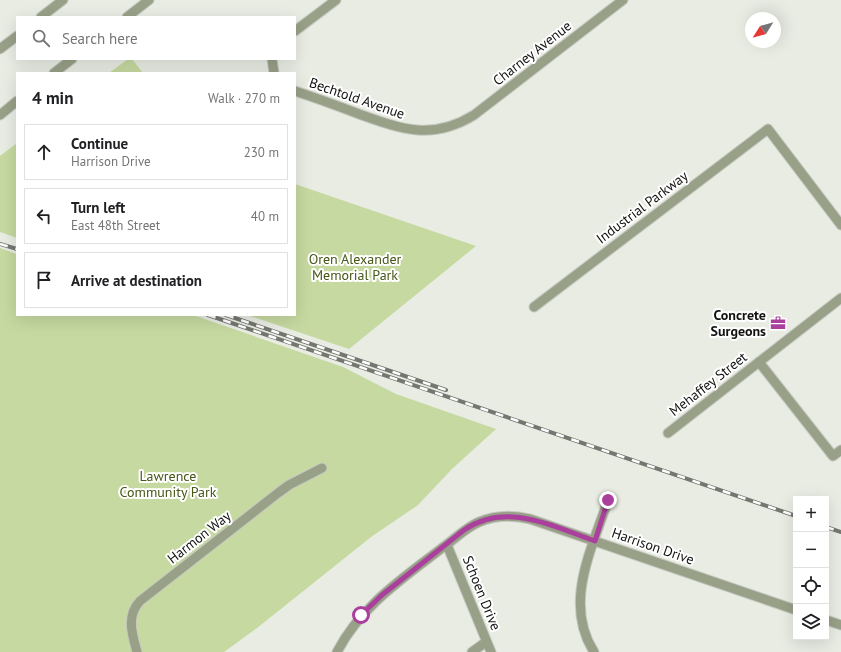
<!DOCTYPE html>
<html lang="en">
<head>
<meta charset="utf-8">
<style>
  body { margin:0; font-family:"PT Sans",sans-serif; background:#f2f2f2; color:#202124 }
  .controls { position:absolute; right:12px; bottom:12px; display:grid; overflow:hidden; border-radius:0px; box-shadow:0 4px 16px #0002 }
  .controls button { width:36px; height:36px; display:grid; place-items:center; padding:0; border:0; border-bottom:1px solid #e0e0e0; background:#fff; color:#202124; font:20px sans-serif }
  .compass { position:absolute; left:745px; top:12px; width:36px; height:36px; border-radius:50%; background:#fff; box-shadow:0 4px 16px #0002; rotate:233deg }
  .stop { position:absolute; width:12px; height:12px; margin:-9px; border:3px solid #ab3f9e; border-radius:50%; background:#fff }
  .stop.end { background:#ab3f9e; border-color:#fff; box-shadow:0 1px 4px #0008 }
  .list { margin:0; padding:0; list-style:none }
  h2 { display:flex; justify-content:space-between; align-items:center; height:52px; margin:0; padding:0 16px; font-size:17px }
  h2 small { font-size:13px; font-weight:400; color:#757577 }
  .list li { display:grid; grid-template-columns:26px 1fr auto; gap:12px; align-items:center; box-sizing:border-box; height:56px; margin:0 8px 8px; padding:0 8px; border:1px solid #e0e0e0; border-radius:0px }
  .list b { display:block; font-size:15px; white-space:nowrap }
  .list p { margin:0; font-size:13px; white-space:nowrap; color:#757577 }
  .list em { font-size:13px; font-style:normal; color:#757577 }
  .icon { flex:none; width:22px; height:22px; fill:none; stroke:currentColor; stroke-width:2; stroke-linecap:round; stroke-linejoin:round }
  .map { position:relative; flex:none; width:841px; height:652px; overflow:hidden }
  .search { position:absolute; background:#fff; box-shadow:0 4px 16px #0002; left:16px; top:16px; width:280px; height:44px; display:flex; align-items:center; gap:10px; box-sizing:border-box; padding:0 14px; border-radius:0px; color:#757577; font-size:15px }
  .panel { position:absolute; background:#fff; box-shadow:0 4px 16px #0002; left:16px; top:72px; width:280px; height:244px; border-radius:0px }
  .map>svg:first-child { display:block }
  .green { fill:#c6d9a0 }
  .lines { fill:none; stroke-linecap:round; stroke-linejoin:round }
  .street-casing { stroke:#c7c9c1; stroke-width:11 }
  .street { stroke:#98a088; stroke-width:9 }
  .rail-casing { stroke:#747670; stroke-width:4 }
  .rail { stroke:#fff; stroke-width:2.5; stroke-dasharray:8; stroke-linecap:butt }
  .route { stroke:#ab3f9e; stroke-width:5 }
  .labels { text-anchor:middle; stroke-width:4; stroke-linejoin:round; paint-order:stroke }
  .street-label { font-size:14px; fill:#121310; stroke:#fff }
  .park-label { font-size:14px; fill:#465718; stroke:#fff }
  .poi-label { font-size:14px; font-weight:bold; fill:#121310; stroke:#fff; text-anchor:end }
</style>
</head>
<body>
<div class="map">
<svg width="841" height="652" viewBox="0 0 841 652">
  <rect width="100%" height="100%" fill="#e9ece3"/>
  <!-- green -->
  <g class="green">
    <polygon points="128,59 132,59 143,73 109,73"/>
    <polygon points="17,143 17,238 0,232 0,156"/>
    <polygon points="295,184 476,246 349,349 247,315 295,315"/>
    <polygon points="0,248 17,254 17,315 193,315 343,367 396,394 496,429 452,469 418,505 371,537 257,628 224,652 0,652"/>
  </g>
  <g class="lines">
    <!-- street casing -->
    <g class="street-casing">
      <g id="street">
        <polyline points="41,17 63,0"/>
        <polyline points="127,17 149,0"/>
        <polyline points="295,31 336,0"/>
        <polyline points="0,49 17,36"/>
        <polyline points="272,59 274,73"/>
        <polyline points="54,73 72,59"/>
        <path d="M 295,91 C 316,98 338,106 359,114 C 401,129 432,141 474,115 L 623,0"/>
        <polyline points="0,115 17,101"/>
        <polyline points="534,307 768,129 841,225"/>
        <polyline points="759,362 833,456 841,450"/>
        <polyline points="668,433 841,298"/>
        <polyline points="447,545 491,652"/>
        <polyline points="826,620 841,625"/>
        <path d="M 137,652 C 132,634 126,616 140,601 L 278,493 L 289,485 L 322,468"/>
        <path d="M 337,652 C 361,606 402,579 442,548 C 455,539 465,528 479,522 C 496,515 513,515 530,519 L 796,610"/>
        <polyline points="472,652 486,642"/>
        <path d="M 594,652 C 563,603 592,549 608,500"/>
      </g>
    </g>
    <!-- street -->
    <use href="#street" class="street"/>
    <!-- rail casing -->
    <g class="rail-casing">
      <g id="rail">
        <polyline points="0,244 17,249"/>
        <polyline points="208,315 796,516"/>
        <polyline points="226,315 446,390"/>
        <polyline points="826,527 841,532"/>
      </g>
    </g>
    <!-- rail -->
    <use href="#rail" class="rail"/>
  </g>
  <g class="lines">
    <!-- route -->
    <path class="route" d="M 361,615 L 382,595 L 464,530 C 505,501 552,526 595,541 L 608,500"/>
  </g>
  <!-- icons -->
  <defs>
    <g id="office-bare" transform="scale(1.2)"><path d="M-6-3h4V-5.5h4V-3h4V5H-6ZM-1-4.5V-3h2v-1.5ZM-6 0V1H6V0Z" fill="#ab3f9e" stroke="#fff" stroke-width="2.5" paint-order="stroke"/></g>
  </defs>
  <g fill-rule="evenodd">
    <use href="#office-bare" x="778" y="323"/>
  </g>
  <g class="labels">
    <!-- street labels -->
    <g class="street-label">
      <text transform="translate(532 53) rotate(-38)" y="5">Charney Avenue</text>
      <text transform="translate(357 98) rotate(19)" y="5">Bechtold Avenue</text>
      <text transform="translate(642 207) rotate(-37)" y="5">Industrial Parkway</text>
      <text transform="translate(708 384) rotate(-38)" y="5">Mehaffey Street</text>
      <text transform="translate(199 537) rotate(-38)" y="5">Harmon Way</text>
      <text transform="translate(653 546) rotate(19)" y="5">Harrison Drive</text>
      <text transform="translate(482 593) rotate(68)" y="5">Schoen Drive</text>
    </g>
    <!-- park labels -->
    <g class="park-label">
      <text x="355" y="264">Oren Alexander<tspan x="355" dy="16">Memorial Park</tspan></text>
      <text x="168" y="481">Lawrence<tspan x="168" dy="16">Community Park</tspan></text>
    </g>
    <!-- poi labels -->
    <g class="poi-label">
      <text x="766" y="320">Concrete<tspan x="766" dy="16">Surgeons</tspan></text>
    </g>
  </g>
</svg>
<div class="controls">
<button>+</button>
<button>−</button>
<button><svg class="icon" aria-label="locate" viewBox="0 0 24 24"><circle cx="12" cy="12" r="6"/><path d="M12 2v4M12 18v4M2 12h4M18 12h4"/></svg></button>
<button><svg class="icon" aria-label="layers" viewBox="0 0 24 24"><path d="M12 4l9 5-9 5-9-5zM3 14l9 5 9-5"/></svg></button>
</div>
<svg class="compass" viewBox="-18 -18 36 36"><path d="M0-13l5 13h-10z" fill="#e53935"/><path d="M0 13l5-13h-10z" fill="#757577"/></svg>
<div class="stop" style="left:361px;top:615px"></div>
<div class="stop end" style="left:608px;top:500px"></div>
<div class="search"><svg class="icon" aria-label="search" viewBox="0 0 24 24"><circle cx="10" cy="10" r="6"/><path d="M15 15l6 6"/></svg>Search here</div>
<section class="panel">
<h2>4 min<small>Walk · 270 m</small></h2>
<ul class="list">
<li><svg class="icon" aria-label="ahead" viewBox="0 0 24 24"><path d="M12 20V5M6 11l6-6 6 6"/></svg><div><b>Continue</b><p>Harrison Drive</p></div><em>230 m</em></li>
<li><svg class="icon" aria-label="left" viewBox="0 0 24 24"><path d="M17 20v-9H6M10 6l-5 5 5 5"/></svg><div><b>Turn left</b><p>East 48th Street</p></div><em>40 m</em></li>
<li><svg class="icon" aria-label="arrive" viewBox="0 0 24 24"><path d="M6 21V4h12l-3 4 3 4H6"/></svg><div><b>Arrive at destination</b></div></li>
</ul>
</section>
</div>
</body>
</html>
